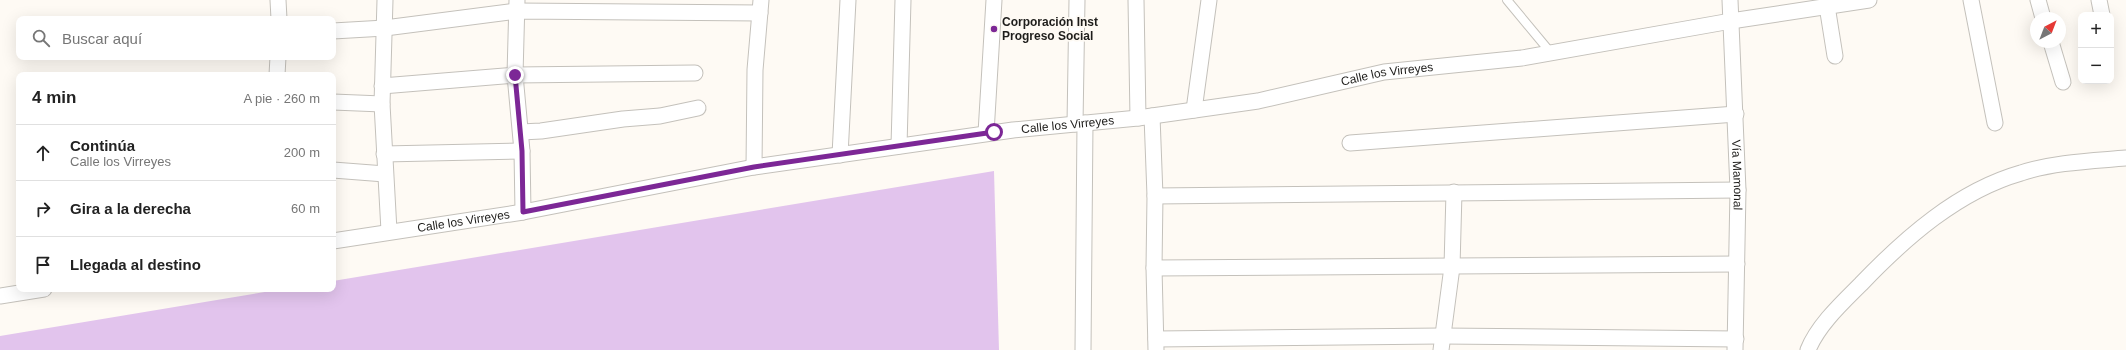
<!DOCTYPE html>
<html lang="es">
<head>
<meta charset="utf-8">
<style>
  body { margin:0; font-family:Arial,sans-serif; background:#f2f2f2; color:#222 }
  .controls { position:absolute; right:12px; top:12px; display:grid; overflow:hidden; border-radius:8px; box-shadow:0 4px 16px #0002 }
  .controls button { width:36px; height:36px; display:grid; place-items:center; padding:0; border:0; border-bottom:1px solid #e0e0e0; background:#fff; color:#222; font:20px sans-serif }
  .compass { position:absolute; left:2030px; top:12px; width:36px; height:36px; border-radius:50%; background:#fff; box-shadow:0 4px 16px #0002; rotate:42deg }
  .stop { position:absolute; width:12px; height:12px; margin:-9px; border:3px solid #7c2796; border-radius:50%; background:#fff }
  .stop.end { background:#7c2796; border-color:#fff; box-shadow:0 1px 4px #0008 }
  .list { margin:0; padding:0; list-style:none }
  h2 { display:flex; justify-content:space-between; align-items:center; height:52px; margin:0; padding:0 16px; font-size:17px }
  h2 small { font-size:13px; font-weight:400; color:#767676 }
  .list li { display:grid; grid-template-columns:26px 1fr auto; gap:12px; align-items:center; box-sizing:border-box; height:56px; padding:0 16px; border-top:1px solid #e0e0e0 }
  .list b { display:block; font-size:15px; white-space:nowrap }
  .list p { margin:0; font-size:13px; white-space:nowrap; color:#767676 }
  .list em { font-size:13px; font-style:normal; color:#767676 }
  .icon { flex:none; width:22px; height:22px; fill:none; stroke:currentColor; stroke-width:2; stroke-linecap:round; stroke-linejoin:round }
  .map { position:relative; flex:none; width:2126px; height:350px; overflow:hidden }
  .search { position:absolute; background:#fff; box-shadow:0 4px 16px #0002; left:16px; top:16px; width:320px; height:44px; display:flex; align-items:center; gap:10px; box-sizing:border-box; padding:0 14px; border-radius:8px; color:#767676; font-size:15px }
  .panel { position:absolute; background:#fff; box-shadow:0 4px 16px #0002; left:16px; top:72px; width:320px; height:220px; border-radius:8px }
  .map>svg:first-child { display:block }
  .green { fill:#e2c4ed }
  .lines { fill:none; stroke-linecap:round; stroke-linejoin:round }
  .service-casing { stroke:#c4c1bb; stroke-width:10 }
  .minor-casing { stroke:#c4c1bb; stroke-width:17 }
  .service { stroke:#fff; stroke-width:8 }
  .minor { stroke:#fff; stroke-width:15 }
  .route { stroke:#7c2796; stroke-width:5 }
  .poi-dot { fill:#7c2796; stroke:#fefaf4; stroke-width:1.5 }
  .labels { text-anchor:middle; stroke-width:3.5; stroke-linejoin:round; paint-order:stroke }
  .poi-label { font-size:12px; font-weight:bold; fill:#1e1d1b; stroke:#fefaf4; text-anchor:start }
  .street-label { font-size:12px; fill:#1e1d1b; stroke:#fefaf4 }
</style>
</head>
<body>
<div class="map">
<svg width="2126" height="350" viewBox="0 0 2126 350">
  <rect width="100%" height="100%" fill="#fefaf4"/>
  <!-- green -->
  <polygon class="green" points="994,171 999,350 0,350 0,336 283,289 333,289 333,281"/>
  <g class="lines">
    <!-- service casing -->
    <g class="service-casing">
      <polyline id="service" points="1507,0 1551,53"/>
    </g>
    <!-- minor casing -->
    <g class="minor-casing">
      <g id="minor">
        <polyline points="278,0 279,19"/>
        <polyline points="385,0 382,104 389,231"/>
        <polyline points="517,0 515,75 522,151 523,212"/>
        <polyline points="1136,0 1138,118"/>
        <path id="s1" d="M 1730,0 L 1738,190 L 1735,350"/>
        <polyline points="1971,0 1995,123"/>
        <polyline points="2038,0 2043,18"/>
        <polyline points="2099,0 2102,15"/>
        <polyline points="1827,6 1835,56"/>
        <polyline points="333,31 385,28 517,11 760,13"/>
        <polyline points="2051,42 2063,82"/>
        <polyline points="277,75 278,57"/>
        <polyline points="382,86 515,75 695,73"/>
        <polyline points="333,102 382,104"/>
        <polyline points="1194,110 1209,0"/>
        <polyline points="1152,116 1155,196 1154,268 1156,350"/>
        <polyline points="1075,124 1077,0"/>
        <polyline points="521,132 541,131 623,119 660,116 698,108"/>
        <polyline points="986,133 994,0"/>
        <polyline points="1350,143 1736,114"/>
        <polyline points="899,146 903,0"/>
        <polyline points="384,154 522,151"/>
        <polyline points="840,155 848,0"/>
        <polyline points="754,167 755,70 761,0"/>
        <polyline points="333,170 385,174"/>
        <polyline points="1155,196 1738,190"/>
        <path id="s2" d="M 333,241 L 523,212 L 754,167 L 1013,130 L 1138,118 L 1258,101 L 1384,72 L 1522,58 L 1731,21 L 1869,0"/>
        <polyline points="1154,268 1737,264"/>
        <polyline points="0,296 44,289"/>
        <polyline points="1156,339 1441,336 1736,339"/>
        <polyline points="1083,350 1085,123"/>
        <polyline points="1441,350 1452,267 1454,192"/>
        <path d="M 1808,350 C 1818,325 1842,303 1861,284 C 1905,238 1958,191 2021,173 C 2055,162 2091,161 2126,158"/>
      </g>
    </g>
    <!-- service -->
    <use href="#service" class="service"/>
    <!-- minor -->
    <use href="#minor" class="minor"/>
  </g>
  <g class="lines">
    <!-- route -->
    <polyline class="route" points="515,75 522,151 523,212 754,167 994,132"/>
  </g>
  <!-- markers -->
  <circle class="poi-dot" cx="994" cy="29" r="4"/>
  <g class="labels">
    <!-- poi labels -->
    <g class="poi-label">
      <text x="1002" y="26">Corporación Inst<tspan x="1002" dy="14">Progreso Social</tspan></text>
    </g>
    <!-- street labels -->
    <g class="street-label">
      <text dy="4" stroke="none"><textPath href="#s2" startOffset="1068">Calle los Virreyes</textPath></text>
      <text dy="4" stroke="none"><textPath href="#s2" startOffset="744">Calle los Virreyes</textPath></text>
      <text dy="4" stroke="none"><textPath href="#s1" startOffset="175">Vía Mamonal</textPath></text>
      <text dy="4" stroke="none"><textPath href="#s2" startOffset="132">Calle los Virreyes</textPath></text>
    </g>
  </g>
</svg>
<div class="controls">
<button>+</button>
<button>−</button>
</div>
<svg class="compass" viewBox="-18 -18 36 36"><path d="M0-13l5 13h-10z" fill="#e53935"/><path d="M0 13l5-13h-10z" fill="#767676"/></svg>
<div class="stop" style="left:994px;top:132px"></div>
<div class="stop end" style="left:515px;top:75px"></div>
<div class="search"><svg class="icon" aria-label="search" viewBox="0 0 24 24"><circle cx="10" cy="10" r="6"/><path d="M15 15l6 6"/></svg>Buscar aquí</div>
<section class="panel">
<h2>4 min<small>A pie · 260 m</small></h2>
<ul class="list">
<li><svg class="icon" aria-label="ahead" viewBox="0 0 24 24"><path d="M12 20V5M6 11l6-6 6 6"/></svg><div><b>Continúa</b><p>Calle los Virreyes</p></div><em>200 m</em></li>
<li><svg class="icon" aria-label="right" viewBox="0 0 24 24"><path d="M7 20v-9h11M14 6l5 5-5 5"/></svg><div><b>Gira a la derecha</b></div><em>60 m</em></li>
<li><svg class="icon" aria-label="arrive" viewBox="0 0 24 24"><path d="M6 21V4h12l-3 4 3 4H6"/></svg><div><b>Llegada al destino</b></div></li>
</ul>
</section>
</div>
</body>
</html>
